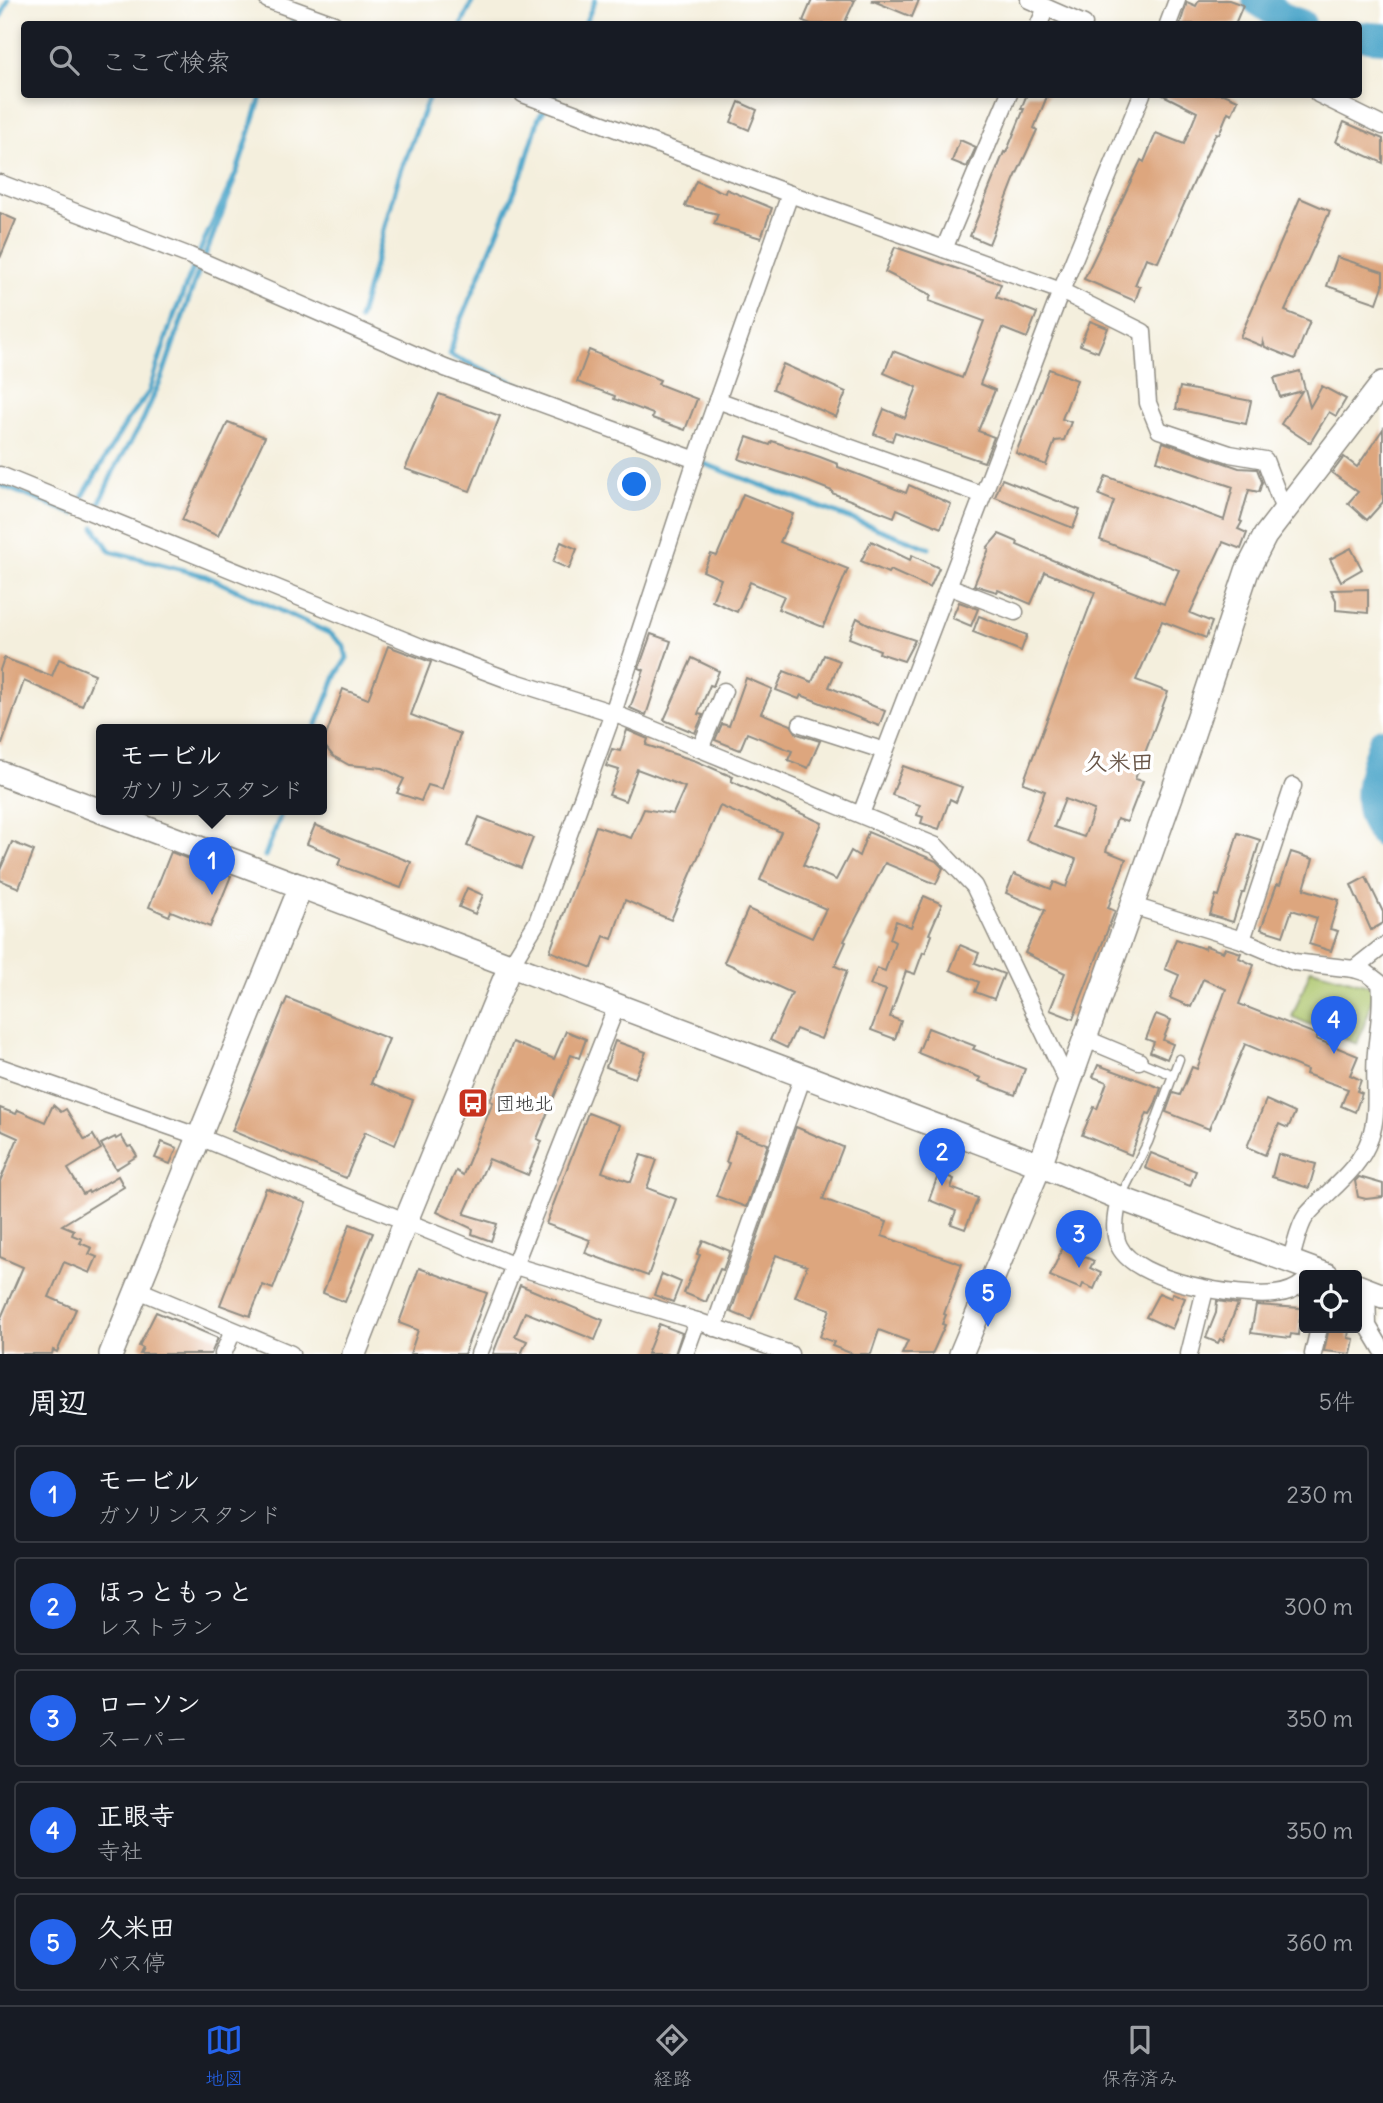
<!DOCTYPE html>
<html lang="ja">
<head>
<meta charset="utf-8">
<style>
  body { margin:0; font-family:Delius,"Klee One",sans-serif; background:#20242c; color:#f1f3f6 }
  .controls { position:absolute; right:21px; bottom:21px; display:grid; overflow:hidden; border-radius:7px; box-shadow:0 4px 10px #0003 }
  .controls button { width:63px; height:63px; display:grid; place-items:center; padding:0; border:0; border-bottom:2px solid #363941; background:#171b24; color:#f1f3f6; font:35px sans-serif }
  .you { position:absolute; left:635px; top:485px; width:24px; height:24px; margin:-18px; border:5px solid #fff; border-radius:50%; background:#1a73e8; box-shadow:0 0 0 10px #1a73e833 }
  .badge { display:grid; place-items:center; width:46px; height:46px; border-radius:50%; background:#2563eb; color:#fff; font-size:23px; font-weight:700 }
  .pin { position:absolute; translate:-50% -58px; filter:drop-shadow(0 2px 4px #0008) }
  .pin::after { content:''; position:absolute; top:37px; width:24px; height:21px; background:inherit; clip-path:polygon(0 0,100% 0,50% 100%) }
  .popup { position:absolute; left:96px; top:724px; width:231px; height:91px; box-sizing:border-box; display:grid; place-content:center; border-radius:7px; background:#171b24; filter:drop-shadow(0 2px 5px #0005); font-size:23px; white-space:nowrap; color:#9ea1a6 }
  .popup b { font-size:26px; color:#f1f3f6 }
  .popup::after { content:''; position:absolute; left:50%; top:100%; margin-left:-14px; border:14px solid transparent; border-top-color:#171b24 }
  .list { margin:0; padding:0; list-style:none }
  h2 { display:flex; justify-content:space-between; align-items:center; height:91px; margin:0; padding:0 28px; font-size:30px }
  h2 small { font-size:23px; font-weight:400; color:#9ea1a6 }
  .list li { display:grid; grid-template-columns:46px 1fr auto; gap:21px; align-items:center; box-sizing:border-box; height:98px; margin:0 14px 14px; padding:0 14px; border:2px solid #363941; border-radius:7px }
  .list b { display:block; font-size:26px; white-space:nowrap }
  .list p { margin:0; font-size:23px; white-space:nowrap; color:#9ea1a6 }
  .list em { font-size:23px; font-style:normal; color:#9ea1a6 }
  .icon { flex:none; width:38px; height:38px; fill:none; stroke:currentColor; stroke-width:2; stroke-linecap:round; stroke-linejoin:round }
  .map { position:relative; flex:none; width:1383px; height:1354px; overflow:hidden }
  .search { position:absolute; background:#171b24; box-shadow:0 4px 10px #0003; left:21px; right:21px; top:21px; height:77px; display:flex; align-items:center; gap:18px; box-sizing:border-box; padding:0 24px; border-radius:7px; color:#9ea1a6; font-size:26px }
  .sheet { height:651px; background:#171b24 }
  nav { display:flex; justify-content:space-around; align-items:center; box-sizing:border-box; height:98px; border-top:2px solid #363941; background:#171b24; font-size:19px; color:#9ea1a6 }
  nav a { display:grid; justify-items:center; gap:4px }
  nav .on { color:#2563eb }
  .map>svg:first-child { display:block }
  .green { fill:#acc56b; stroke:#6c784b; stroke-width:2 }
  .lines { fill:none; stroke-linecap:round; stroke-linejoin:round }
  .stream { stroke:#4ca5c9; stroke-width:5 }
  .river { stroke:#4ca5c9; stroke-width:30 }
  .building { fill:#dda67e; fill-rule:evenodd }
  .lane-casing { stroke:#908d84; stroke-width:11 }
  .street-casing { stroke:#908d84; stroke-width:19 }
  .secondary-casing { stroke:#908d84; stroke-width:26 }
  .lane { stroke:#fff; stroke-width:8 }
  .street { stroke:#fff; stroke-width:16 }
  .secondary { stroke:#fff; stroke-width:23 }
  .labels { text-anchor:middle; stroke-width:7; stroke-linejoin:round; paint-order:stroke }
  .poi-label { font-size:19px; fill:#2b2b2b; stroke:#fff; text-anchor:start }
  .quarter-label { font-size:23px; font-weight:bold; fill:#695648; stroke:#fff }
</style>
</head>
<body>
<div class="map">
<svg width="1383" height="1354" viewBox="0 0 1383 1354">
  <rect width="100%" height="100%" fill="#fff"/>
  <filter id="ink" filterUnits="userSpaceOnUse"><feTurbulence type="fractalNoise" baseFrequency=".0143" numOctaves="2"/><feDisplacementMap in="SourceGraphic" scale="14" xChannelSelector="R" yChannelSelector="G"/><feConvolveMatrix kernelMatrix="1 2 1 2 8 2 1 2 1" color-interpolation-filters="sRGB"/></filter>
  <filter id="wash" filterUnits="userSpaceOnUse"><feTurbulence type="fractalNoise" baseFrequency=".00686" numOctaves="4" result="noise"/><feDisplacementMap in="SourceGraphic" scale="28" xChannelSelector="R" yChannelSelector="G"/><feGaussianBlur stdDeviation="1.57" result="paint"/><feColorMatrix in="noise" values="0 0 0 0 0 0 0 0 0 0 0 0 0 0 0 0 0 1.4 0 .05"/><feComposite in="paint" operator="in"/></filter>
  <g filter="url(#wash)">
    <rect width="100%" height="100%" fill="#f4efdd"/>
    <!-- green -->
    <polygon class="green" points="1311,969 1368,985 1373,991 1368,1014 1357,1044 1292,1017"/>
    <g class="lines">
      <!-- stream -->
      <g class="stream">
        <polyline points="0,19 8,0"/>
        <polyline points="292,24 295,17"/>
        <polyline points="462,24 473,0"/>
        <polyline points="585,24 595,0"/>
        <polyline points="359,319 399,176 430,94"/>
        <polyline points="556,401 450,355 455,335 524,168 539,117 556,94"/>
        <polyline points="697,461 929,548"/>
        <polyline points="0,485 74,514"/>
        <polyline points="83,496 127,421 149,392 171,323 204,241 237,171 262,94"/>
        <polyline points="99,504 114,470 143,420 162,377 196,278 234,183"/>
        <polyline points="94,527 110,551 206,576 331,634 344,646 347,658 337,674 315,729"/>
        <polyline points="265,856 283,809"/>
      </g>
      <!-- river -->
      <g class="river">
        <polyline points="1257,0 1282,17 1301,24"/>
        <polyline points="1358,36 1383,38"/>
        <path d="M 1383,742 C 1372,771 1361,808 1383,833"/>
      </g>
    </g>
    <g id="blocks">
      <!-- building -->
      <g class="building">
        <polygon points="812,0 855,0 844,24 811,24 803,21"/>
        <polygon points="871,0 919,0 912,17"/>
        <polygon points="1199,0 1229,0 1243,5 1235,24 1180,24 1187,2 1196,6"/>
        <polygon points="1027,94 1048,94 1034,128 1037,130 1014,180 989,244 970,236 1004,152 1006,153 1024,109 1021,109"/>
        <polygon points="1161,94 1224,94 1238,100 1232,114 1228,112 1219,134 1216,133 1158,262 1146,258 1135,285 1140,287 1135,301 1084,279 1141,160 1144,162 1156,133 1184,144 1197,112"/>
        <polygon points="739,102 757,110 749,130 731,122"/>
        <polygon points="1344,122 1383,139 1383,163 1336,142"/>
        <polygon points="960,140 976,147 967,167 952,161"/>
        <polygon points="696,181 725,193 726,189 772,208 761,238 714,224 718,214 685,206"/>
        <polygon points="1300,198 1330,211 1285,311 1310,321 1295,359 1265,347 1263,341 1262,346 1240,337"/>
        <polygon points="0,213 16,220 0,258"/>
        <polygon points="895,247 1001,284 996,297 1037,313 1027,338 1002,328 980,384 995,390 978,431 994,437 984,462 895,432 892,441 874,434 884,409 905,418 917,387 884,373 893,351 962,378 984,321 929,301 931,295 885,272"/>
        <polygon points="1337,257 1383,272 1383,286 1377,303 1327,286"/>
        <polygon points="1090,321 1108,328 1098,352 1080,345"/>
        <polygon points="589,350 660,380 658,384 697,399 685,430 652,418 653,414 614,399 615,396 577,382"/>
        <polygon points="783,364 846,392 836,417 773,389"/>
        <polygon points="1049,369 1077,380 1062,419 1071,422 1064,440 1055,441 1046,465 1016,453"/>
        <polygon points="1300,371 1310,407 1322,386 1346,399 1336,416 1329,412 1310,443 1281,424 1302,391 1280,397 1274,378"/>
        <polygon points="1180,387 1251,401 1246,424 1176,409"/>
        <polygon points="439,394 500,416 470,491 405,469"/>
        <polygon points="228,422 265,437 218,536 182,520"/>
        <polygon points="1383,429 1383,502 1367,520 1348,503 1358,492 1332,473 1344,457 1357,467"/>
        <polygon points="747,437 770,445 772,441 820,457 838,464 838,467 906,493 909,485 951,504 941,528 897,509 894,517 832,493 832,491 807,481 739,459"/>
        <path d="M 1163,442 L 1239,468 L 1257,469 L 1262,482 L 1259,492 L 1249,490 L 1240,521 L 1242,522 L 1238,529 L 1247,533 L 1241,549 L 1223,542 L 1190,613 L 1212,622 L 1206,638 L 1162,621 L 1136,680 L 1168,692 L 1135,779 L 1143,781 L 1127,822 L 1117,819 L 1106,851 L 1126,859 L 1108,908 L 1115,911 L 1073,1019 L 1050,1010 L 1065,973 L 1025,953 L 1045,910 L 1006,893 L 1014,874 L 1051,889 L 1054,882 L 1066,887 L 1076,859 L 1026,840 L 1045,791 L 1023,783 L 1095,592 L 1045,572 L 1031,604 L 998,590 L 997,592 L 974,585 L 989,549 L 987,548 L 999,534 L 1018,542 L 1017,545 L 1064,565 L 1164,604 L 1179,570 L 1100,540 L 1114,501 L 1099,495 L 1106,476 L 1224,520 L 1233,487 L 1157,461 ZM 1065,799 L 1094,810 L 1084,837 L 1054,827 Z"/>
        <polygon points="1002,479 1080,510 1073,528 995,497"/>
        <polygon points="743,494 793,514 780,542 848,569 823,627 778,609 784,596 750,582 737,612 712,601 721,579 703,571 711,554 717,556"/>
        <polygon points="871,541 910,560 912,555 939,568 930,588 890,570 888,573 861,561"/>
        <polygon points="561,542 577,549 569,569 553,562"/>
        <polygon points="1351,548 1362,569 1341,581 1330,559"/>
        <polygon points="1368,589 1368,613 1336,610 1336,600 1331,590"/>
        <polygon points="959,602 978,609 971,626 952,618"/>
        <polygon points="979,616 1027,635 1021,651 973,632"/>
        <polygon points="857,618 872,626 915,640 904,661 879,653 880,650 849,638"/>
        <polygon points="651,634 671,641 646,715 630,708 644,670 639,668"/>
        <polygon points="388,646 431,662 411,715 460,734 442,789 428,785 421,801 397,793 404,779 383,768 349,765 333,756 323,744 343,689 368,699"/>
        <polygon points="824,655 840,661 829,687 885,711 879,726 801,695 799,699 776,690 784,671 812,682"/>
        <polygon points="4,658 52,676 59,659 95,674 82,706 24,681 2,744 0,744 0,670"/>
        <polygon points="692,658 719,671 713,686 710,685 698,714 703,715 695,733 664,720"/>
        <polygon points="746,678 772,689 761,713 791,725 797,734 820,741 808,768 788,760 792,751 747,733 740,750 715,740 722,724 729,726"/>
        <polygon points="627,730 648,739 646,745 696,761 733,777 731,781 822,823 803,865 836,880 851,851 859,856 868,832 936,861 943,868 936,884 885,863 844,941 846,942 835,966 847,971 821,1039 796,1029 787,1048 770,1040 792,993 724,962 748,909 812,938 826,909 760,880 781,832 720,806 671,920 625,900 612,939 604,936 592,968 550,951 596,826 631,838 644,809 673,814 685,787 637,769 625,801 609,795 619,770 606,766 612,749 620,751"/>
        <polygon points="903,766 962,787 956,802 950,799 939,829 921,823 923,817 917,815 920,805 892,795"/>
        <polygon points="479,817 533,838 521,868 467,846"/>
        <polygon points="315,825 411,862 401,888 338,865 341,858 307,844"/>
        <polygon points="1238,833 1260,840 1244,893 1242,893 1233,922 1210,915 1216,895 1219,896"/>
        <polygon points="12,842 34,851 19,888 0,880 0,870"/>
        <polygon points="171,852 231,876 210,927 171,911 169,916 149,907"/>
        <polygon points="1291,852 1313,859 1304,889 1339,900 1330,929 1338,931 1331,951 1309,944 1317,918 1292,910 1283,936 1261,929 1277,884 1280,885"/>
        <polygon points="1366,877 1383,912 1383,923 1371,930 1351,885"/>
        <polygon points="467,888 483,895 475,914 459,907"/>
        <polygon points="924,896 942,904 929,934 932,935 925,953 923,952 915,974 906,971 890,1017 901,1021 895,1039 871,1030 886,990 870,985 877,968 885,971 895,942 890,939 896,921 911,927"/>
        <polygon points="1176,939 1205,949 1206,946 1223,952 1225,948 1241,953 1239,958 1254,965 1239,1004 1318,1035 1316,1039 1358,1056 1350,1075 1361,1080 1357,1091 1362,1093 1355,1112 1341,1106 1348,1089 1306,1074 1307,1070 1245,1044 1209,1129 1166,1112 1173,1093 1180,1095 1192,1067 1197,1069 1226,989 1203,979 1191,1007 1170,998 1179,975 1165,969"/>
        <polygon points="960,945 979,953 975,963 1004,974 994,999 975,992 979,982 950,970"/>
        <polygon points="287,998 389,1039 371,1083 413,1100 395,1145 365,1132 346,1178 232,1131"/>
        <polygon points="1156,1014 1171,1020 1163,1040 1173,1044 1167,1059 1150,1052 1154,1042 1146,1039"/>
        <polygon points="928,1028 975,1046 973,1049 1025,1069 1015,1095 979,1081 981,1078 918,1053"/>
        <polygon points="566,1031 586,1039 579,1058 571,1055 537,1139 542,1141 528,1175 489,1159 464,1214 497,1224 491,1241 472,1234 473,1229 437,1212 456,1171 463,1175 493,1102 490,1101 513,1042 554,1059"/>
        <polygon points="615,1041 646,1052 635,1078 606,1067"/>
        <polygon points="1098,1065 1161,1088 1154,1107 1150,1114 1147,1113 1131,1155 1082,1135 1094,1107 1097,1109 1107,1082 1093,1077"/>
        <polygon points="1266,1100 1295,1113 1288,1128 1279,1124 1265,1155 1247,1147"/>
        <polygon points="53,1105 61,1112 66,1109 85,1140 93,1135 101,1149 68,1169 83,1194 88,1191 89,1193 118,1176 124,1187 62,1225 74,1230 72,1235 82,1239 80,1243 92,1248 89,1254 97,1257 90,1273 64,1262 49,1297 76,1309 57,1352 53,1350 52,1354 0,1354 0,1320 23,1267 0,1257 0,1181 18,1138 0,1130 0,1108 16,1114 18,1110 45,1122"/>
        <polygon points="588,1113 620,1125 602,1172 631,1182 641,1155 657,1160 647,1188 676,1199 648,1276 585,1253 590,1240 546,1224"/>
        <polygon points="796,1127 843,1147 823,1199 887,1222 882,1236 962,1264 944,1314 946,1315 942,1324 945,1325 932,1354 902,1354 908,1341 879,1330 871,1354 853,1354 832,1346 834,1342 820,1337 830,1309 795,1297 807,1266 776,1255 751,1320 731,1312"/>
        <polygon points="736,1133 768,1144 746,1207 716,1196 729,1163 726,1162"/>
        <polygon points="121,1136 128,1147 131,1146 137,1156 116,1169 101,1144 115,1137 116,1139"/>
        <polygon points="162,1142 177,1148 170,1164 155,1158"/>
        <polygon points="1151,1153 1196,1171 1190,1186 1145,1168"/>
        <polygon points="1278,1154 1316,1164 1309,1188 1272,1177"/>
        <polygon points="939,1173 954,1179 951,1188 978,1198 965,1229 951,1224 956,1211 929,1200"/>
        <polygon points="1359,1177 1383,1184 1383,1197 1366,1199 1358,1197 1355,1181"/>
        <polygon points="266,1188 306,1203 273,1289 263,1285 250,1316 220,1305"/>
        <polygon points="350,1224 373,1233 345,1302 323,1293"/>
        <polygon points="703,1240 730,1251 723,1270 720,1269 706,1302 684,1293 700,1255 697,1254"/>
        <polygon points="1063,1247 1094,1261 1090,1268 1101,1273 1094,1289 1083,1284 1081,1289 1050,1276"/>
        <polygon points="419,1268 487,1293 464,1354 410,1354 418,1330 399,1323"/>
        <polygon points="662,1274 681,1282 673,1302 654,1295"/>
        <polygon points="520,1285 603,1320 595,1340 525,1312 515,1336 527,1341 521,1354 493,1354"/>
        <polygon points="1159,1293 1171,1298 1173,1293 1185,1298 1172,1329 1146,1317"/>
        <polygon points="1217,1301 1238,1304 1223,1341 1220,1339 1218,1343 1206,1338 1216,1313"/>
        <polygon points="1256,1305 1301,1308 1298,1335 1291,1334 1290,1338 1251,1333"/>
        <polygon points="156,1312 218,1338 211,1354 140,1354 143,1348 139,1346"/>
        <polygon points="659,1324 682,1333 675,1354 647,1354"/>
        <polygon points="1329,1328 1349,1329 1348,1338 1354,1339 1351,1354 1324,1351"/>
      </g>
    </g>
  </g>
  <g filter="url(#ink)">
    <use href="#blocks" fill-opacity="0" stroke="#908d84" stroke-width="2"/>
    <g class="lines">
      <!-- lane casing -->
      <g class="lane-casing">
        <g id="lane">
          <polyline points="1139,1061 1173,1075"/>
          <polyline points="1120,1198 1148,1142 1179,1059"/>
        </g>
      </g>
      <!-- street casing -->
      <g class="street-casing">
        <g id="street">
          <polyline points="268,0 334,24"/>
          <polyline points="1029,0 1084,24"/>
          <polyline points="1039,24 1046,8"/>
          <polyline points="1168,24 1177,0"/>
          <polyline points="523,94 790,194 1061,291 1143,332 1148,403 1159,430 1230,454 1265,460 1284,510"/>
          <polyline points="1318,94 1383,126"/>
          <polyline points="0,183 190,256 445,368 696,460"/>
          <polyline points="944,249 1009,94"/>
          <polyline points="717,400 983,495"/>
          <polyline points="0,475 421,647 509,680 613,713 936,846 974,886 1068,1083"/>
          <polyline points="948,586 1015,612"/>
          <polyline points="801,724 885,751"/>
          <polyline points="700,749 724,691"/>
          <polyline points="861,814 1061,291 1142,94"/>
          <path d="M 1133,906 L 1242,940 L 1294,962 L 1354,969 L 1367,973 L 1380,983 C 1383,1005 1378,1030 1376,1052 C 1373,1080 1380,1111 1370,1138 C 1359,1171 1328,1190 1306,1216 C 1298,1227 1295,1248 1290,1261"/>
          <polyline points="1242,940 1293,786"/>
          <polyline points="510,966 537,922 613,713 696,460 790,194"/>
          <polyline points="1354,969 1383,946"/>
          <polyline points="1084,1038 1139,1061"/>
          <polyline points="0,1067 197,1136 515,1266 697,1321 790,1354"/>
          <path d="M 1119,1198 C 1116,1214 1112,1231 1119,1246 C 1136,1282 1239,1298 1275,1294 C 1286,1293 1296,1289 1304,1282"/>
          <polyline points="136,1289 291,1354"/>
          <polyline points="1367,1290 1368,1326 1383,1351"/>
          <polyline points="714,1328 803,1076"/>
          <polyline points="223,1354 233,1331"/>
          <polyline points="479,1354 617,1005"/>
          <polyline points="685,1354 697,1321"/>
          <polyline points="1189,1354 1205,1290"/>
          <polyline points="1313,1354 1319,1328"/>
        </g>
      </g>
      <!-- secondary casing -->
      <g class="secondary-casing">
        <g id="secondary">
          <polyline points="0,773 1040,1165 1119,1198 1327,1275"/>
          <polyline points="1357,1286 1383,1296"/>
          <polyline points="111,1354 301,886"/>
          <polyline points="354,1354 405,1223 510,966"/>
          <polyline points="961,1354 1040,1165 1191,740 1247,571 1265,536 1383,383"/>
        </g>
      </g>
      <!-- lane -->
      <use href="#lane" class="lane"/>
      <!-- street -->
      <use href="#street" class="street"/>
      <!-- secondary -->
      <use href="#secondary" class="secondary"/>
    </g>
  </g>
  <!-- icons -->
  <defs>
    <g id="bus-square" transform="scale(1.575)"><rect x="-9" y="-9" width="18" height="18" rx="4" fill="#c8321e" stroke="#fff"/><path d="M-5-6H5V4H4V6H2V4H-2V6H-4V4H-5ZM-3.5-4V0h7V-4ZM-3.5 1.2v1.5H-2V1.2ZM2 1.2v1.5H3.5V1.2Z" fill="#fff"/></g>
  </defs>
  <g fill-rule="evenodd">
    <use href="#bus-square" x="473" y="1103"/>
  </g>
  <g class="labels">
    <!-- poi labels -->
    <g class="poi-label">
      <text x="496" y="1110">団地北</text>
    </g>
    <!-- quarter labels -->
    <g class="quarter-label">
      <text x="1119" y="770">久米田</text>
    </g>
  </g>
</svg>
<div class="controls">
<button><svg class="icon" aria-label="locate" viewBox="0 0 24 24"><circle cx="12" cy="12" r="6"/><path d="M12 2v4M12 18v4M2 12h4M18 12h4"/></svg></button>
</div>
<div class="you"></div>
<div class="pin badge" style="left:212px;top:895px">1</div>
<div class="popup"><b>モービル</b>ガソリンスタンド</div>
<div class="pin badge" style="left:942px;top:1186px">2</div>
<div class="pin badge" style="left:1079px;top:1268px">3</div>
<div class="pin badge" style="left:1334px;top:1054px">4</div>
<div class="pin badge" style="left:988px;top:1327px">5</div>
<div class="search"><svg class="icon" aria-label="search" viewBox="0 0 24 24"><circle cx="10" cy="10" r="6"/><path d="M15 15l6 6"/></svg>ここで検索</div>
</div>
<section class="sheet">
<h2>周辺<small>5件</small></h2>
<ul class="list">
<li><span class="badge">1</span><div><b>モービル</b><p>ガソリンスタンド</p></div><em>230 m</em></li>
<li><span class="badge">2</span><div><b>ほっともっと</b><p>レストラン</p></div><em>300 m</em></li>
<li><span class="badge">3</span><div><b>ローソン</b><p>スーパー</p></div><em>350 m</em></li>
<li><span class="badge">4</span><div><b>正眼寺</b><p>寺社</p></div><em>350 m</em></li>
<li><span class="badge">5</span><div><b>久米田</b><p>バス停</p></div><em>360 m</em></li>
</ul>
</section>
<nav>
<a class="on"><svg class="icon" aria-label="map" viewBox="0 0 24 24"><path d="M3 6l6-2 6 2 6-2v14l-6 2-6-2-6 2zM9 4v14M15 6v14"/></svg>地図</a>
<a><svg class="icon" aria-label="directions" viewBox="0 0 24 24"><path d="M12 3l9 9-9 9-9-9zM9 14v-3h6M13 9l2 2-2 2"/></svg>経路</a>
<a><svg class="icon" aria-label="saved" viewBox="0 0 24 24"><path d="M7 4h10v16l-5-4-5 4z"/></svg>保存済み</a>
</nav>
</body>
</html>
